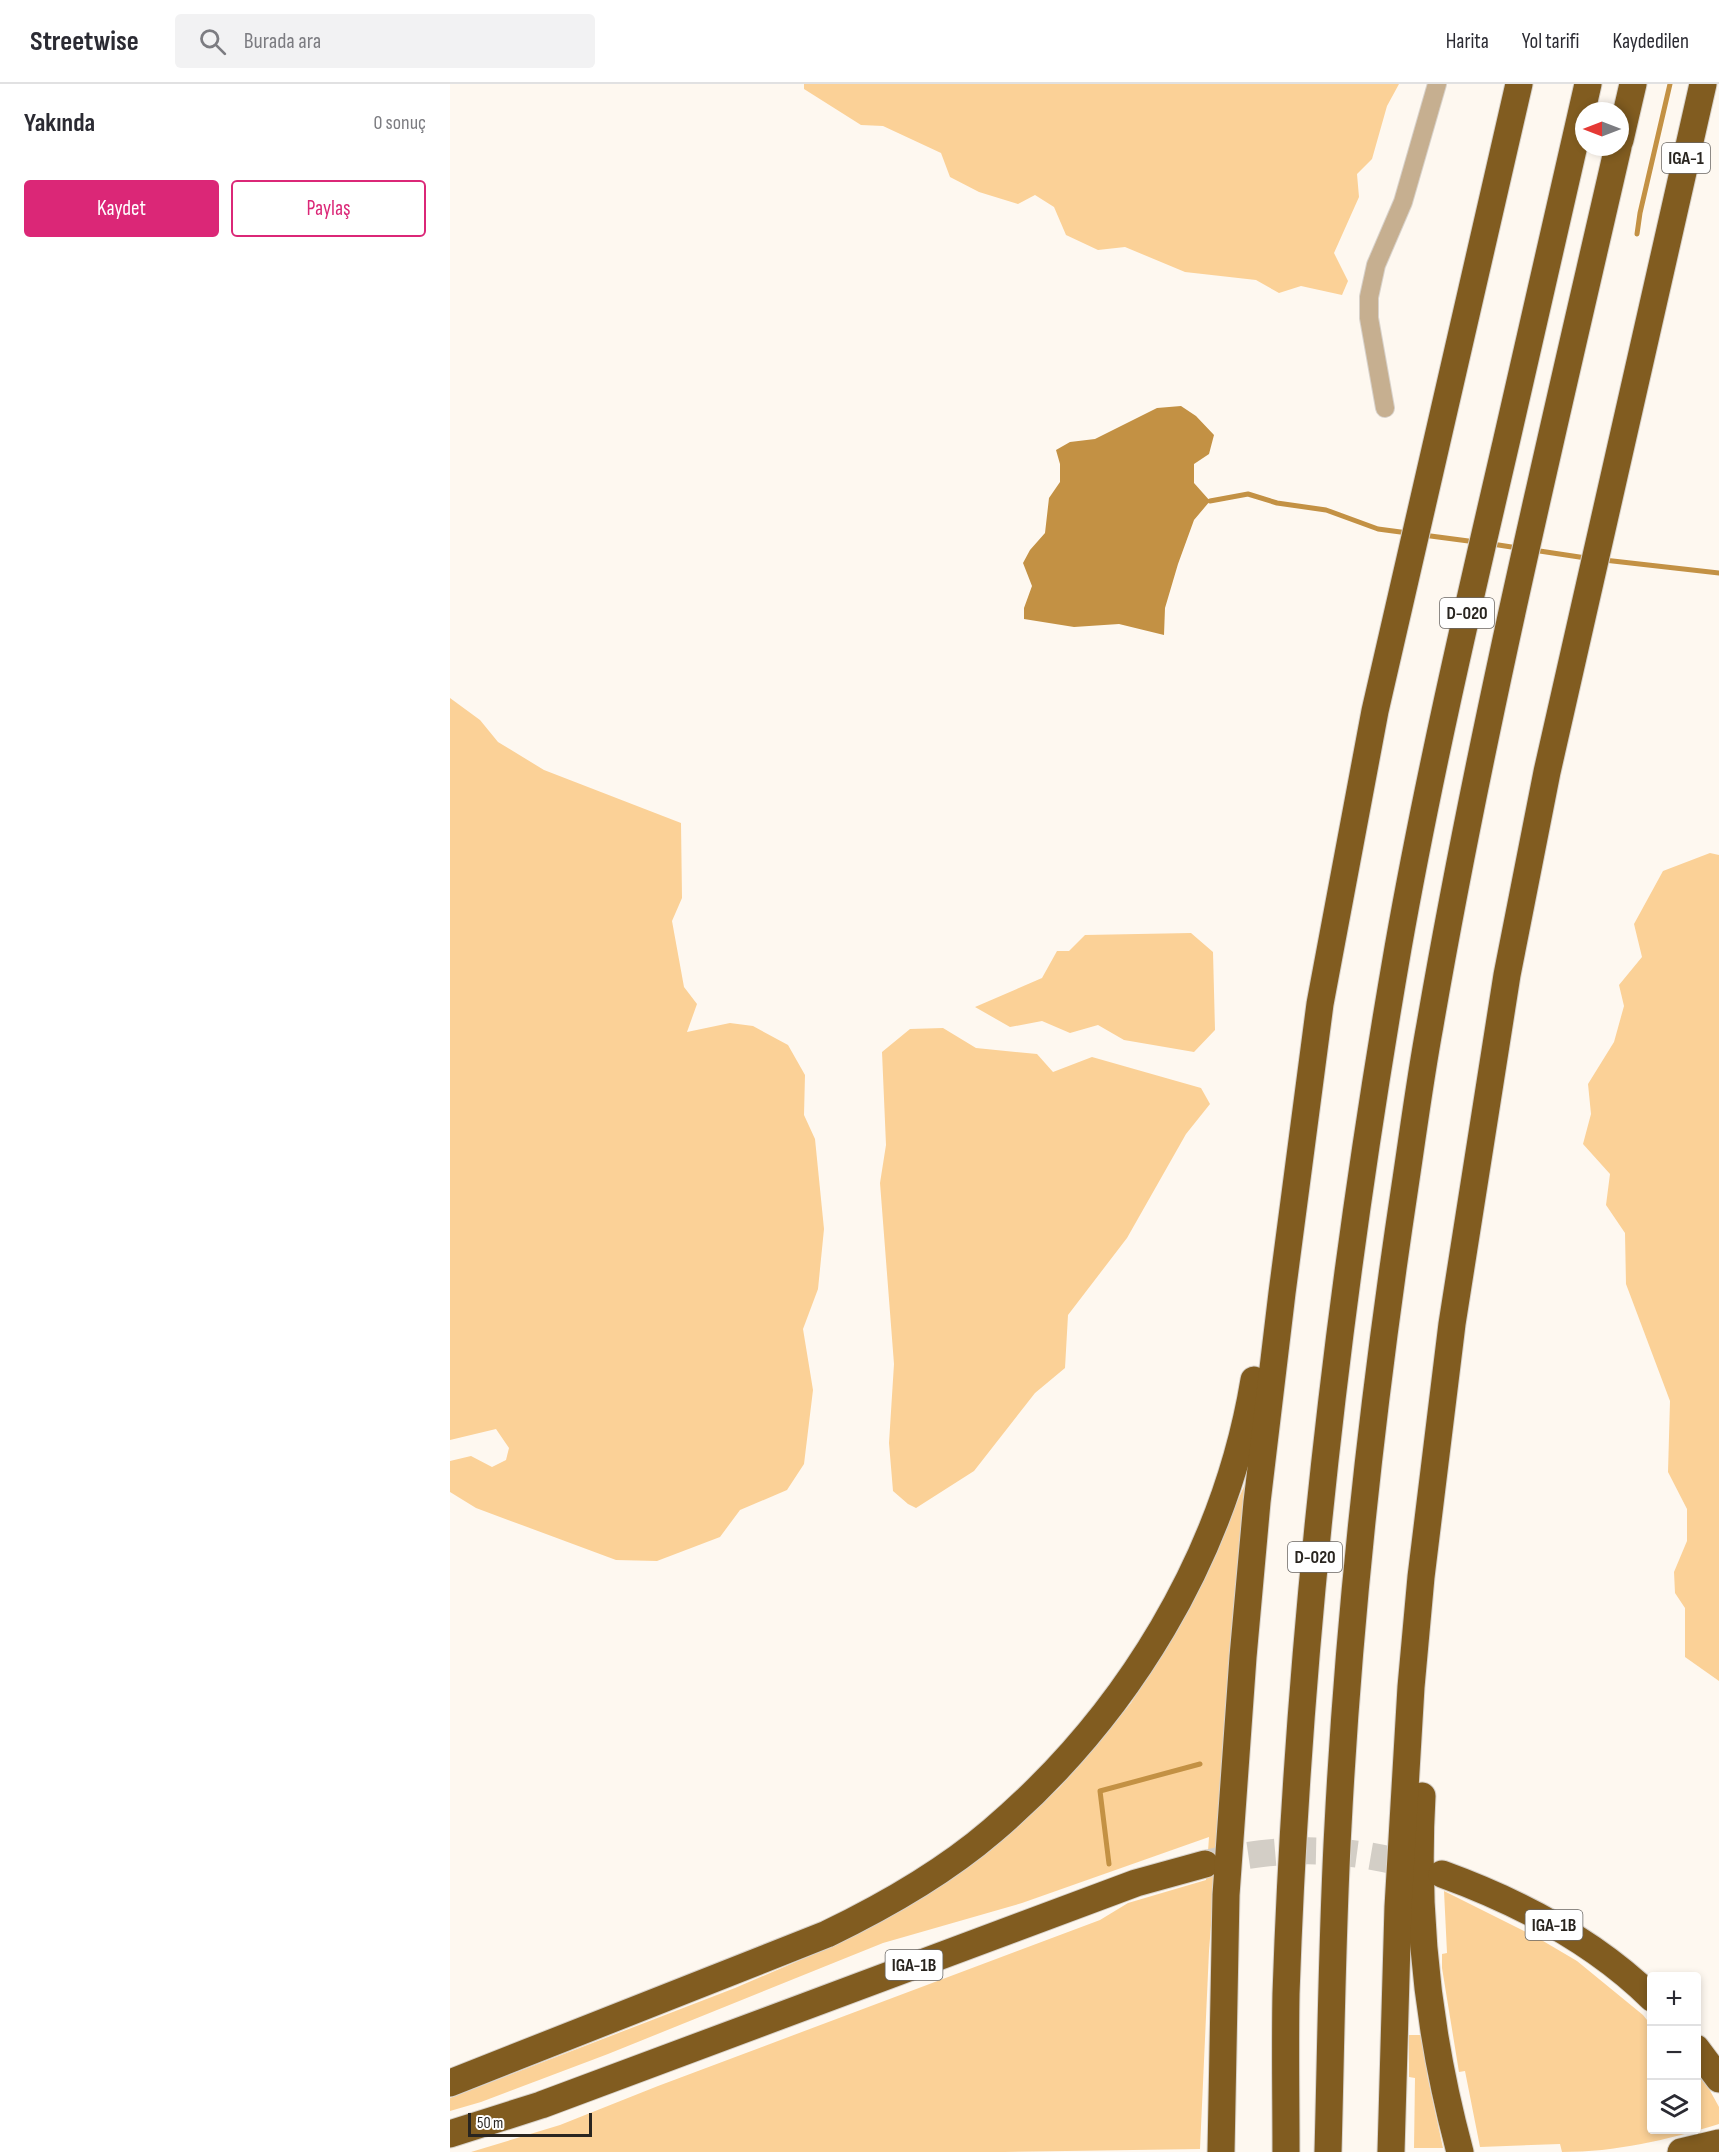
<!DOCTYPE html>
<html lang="tr">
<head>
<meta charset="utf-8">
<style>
  body { margin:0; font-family:"Sofia Sans Condensed",sans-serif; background:#f2f2f3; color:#2b2b33 }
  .controls { position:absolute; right:18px; bottom:18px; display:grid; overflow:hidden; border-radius:6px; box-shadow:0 3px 9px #0003 }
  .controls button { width:54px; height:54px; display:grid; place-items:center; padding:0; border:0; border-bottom:2px solid #e1e1e2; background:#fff; color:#2b2b33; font:30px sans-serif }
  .compass { position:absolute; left:1125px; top:18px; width:54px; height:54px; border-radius:50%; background:#fff; box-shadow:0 3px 9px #0003; rotate:270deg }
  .scale { position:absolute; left:18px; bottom:15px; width:124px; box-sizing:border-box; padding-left:6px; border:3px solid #292520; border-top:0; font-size:16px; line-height:21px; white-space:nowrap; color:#292520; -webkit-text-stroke:4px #fff; paint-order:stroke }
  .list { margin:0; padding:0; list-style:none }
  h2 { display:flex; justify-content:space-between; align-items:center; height:78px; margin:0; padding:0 24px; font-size:26px }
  h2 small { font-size:20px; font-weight:400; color:#7c7c81 }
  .actions { display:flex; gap:12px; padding:18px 24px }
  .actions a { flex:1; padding:14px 0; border:2px solid #db2777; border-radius:6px; text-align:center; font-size:21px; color:#db2777 }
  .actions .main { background:#db2777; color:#fff }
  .icon { flex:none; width:33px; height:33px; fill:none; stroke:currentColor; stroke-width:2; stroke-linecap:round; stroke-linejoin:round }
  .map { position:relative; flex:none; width:1269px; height:2068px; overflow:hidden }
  header { display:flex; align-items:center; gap:36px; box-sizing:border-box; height:84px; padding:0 30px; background:#fff; border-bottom:2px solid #e1e1e2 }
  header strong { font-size:28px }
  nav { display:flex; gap:33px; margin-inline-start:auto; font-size:21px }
  .search { width:420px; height:54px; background:#f2f2f3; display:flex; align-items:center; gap:15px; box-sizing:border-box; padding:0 21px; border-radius:6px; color:#7c7c81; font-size:22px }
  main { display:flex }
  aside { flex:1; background:#fff }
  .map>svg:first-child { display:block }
  .green { fill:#fbd197 }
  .water { fill:#c39144 }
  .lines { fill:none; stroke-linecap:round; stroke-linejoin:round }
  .stream { stroke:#c39144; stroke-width:5 }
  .highway-tunnel { stroke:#d3cec6; stroke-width:27; stroke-dasharray:27 14; stroke-linecap:butt }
  .minor-casing { stroke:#d8d2cb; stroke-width:20 }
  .highway-casing { stroke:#d8d2cb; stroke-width:29 }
  .minor { stroke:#c6af90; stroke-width:18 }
  .highway { stroke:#815c20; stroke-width:27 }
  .labels { text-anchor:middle; stroke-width:6; stroke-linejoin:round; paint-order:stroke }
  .shield { fill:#fff; stroke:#696663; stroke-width:1.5 }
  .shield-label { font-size:18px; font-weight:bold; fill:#292520 }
</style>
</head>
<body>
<header>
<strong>Streetwise</strong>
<div class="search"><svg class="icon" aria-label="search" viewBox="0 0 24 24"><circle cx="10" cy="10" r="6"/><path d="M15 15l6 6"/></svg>Burada ara</div>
<nav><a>Harita</a><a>Yol tarifi</a><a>Kaydedilen</a></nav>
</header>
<main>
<aside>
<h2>Yakında<small>0 sonuç</small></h2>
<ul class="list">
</ul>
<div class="actions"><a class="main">Kaydet</a><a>Paylaş</a></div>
</aside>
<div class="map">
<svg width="1269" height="2068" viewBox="0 0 1269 2068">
  <rect width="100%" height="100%" fill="#fef8f0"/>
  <!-- green -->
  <g class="green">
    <polygon points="354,0 949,0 937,22 922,75 907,90 909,113 884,169 898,197 892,211 851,202 829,209 806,196 735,188 675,163 648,166 616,151 604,123 585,111 568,120 529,108 500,93 491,69 433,42 411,41 354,5"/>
    <polygon points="0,614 30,636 48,658 94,686 231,739 232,814 222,837 234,903 247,920 237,948 280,939 303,942 338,961 355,991 354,1031 365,1055 374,1145 368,1205 353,1245 363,1306 354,1380 337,1406 290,1426 270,1453 207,1477 166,1476 26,1424 0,1408 0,1377 21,1372 42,1383 56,1376 59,1364 46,1345 0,1356"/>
    <polygon points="1260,769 1269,771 1269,1597 1235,1573 1235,1524 1225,1509 1224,1488 1237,1457 1237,1425 1218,1388 1220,1317 1176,1200 1175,1149 1156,1121 1160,1090 1133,1060 1141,1030 1138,1000 1164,958 1174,922 1169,901 1192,873 1184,840 1213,787"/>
    <polygon points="741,849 763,868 765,946 744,968 674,956 648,941 620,949 592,937 560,943 525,923 592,894 607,867 619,867 635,851"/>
    <polygon points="493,944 526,964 587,970 603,988 642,973 751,1004 760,1020 736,1050 677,1154 618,1231 615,1284 585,1309 524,1387 466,1424 458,1420 443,1407 439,1359 444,1280 430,1099 436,1061 432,968 460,945"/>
    <polygon points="796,1398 759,1867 750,2065 554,2068 21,2068 110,2041 208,2002 650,1836 678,1819 756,1796 759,1753 572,1819 433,1859 158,1970 31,2018 0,2027 0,2014 285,1904 385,1861 534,1771 609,1704 681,1619 749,1503"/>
    <path d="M 994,1807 L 1088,1854 L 1127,1877 L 1193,1931 L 1201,1941 L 1202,2046 L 1246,2046 L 1247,1983 L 1269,2023 L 1269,2040 C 1217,2056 1166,2068 1112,2068 L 1110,2060 L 1030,2063 L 1015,1987 L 1009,1988 L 992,1884 L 992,1870 L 997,1869 Z"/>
    <polygon points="959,1951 975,1951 980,1989 977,1990 993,2064 964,2064 965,1994 959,1993"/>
  </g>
  <!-- water -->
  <polygon class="water" points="731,322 746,332 764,351 759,370 744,380 744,399 760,417 744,436 728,480 715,524 714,551 669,540 624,543 574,535 574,524 582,502 573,479 580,466 595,449 599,414 610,398 610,380 606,366 620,358 645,355 707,324"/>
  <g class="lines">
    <!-- stream -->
    <g class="stream">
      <polyline points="1187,150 1190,129 1220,0"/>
      <polyline points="760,417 798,410 827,419 876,426 928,445 958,449"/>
      <polyline points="973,451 1026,458"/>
      <polyline points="1042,460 1068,464"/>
      <polyline points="1083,466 1136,474"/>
      <polyline points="1154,476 1269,489"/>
      <polyline points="659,1780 650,1707 750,1680"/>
    </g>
    <!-- highway-tunnel -->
    <path class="highway-tunnel" d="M 758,1779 C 833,1762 897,1762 971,1784"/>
    <!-- minor casing -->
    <g class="minor-casing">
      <polyline id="minor" points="935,324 919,234 919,213 926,181 953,118 987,0"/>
    </g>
    <!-- highway casing -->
    <g class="highway-casing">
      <g id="highway">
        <polyline points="1170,56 1183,0"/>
        <path d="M 972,1712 C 965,1832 979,1953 1010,2068"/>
        <path d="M 992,1790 C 1069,1818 1143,1856 1202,1914"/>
        <polyline points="1246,1964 1269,1995"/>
        <path d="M 0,1999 L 377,1850 C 435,1822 493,1789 542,1747 C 677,1632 775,1471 804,1296"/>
        <polyline points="0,2050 91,2021 686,1799 755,1780"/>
        <polyline points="771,2068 776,1811 793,1573 807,1418 832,1209 870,920 925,627 1069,0"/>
        <path d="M 836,2068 C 836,2015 835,1963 836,1910 C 848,1559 888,1210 948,864 C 978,694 1017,527 1056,359 C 1084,240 1111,120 1138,0"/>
        <path d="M 878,2068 C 881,1959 882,1850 888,1742 C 899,1528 923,1314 955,1102 C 963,1049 970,995 980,941 C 1031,646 1101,355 1168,63"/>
        <polyline points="941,2068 948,1823 961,1603 971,1493 1002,1240 1057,891 1097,688 1253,0"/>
        <polyline points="1231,2068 1269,2059"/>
      </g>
    </g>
    <!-- minor -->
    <use href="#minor" class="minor"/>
    <!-- highway -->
    <use href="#highway" class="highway"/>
  </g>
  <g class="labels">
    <!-- shield labels -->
    <g class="shield">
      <rect x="1212" y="59" width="48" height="30" rx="4.5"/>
      <rect x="990" y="514" width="54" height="30" rx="4.5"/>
      <rect x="838" y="1458" width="54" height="30" rx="4.5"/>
      <rect x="1075.5" y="1826" width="57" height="30" rx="4.5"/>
      <rect x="435.5" y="1866" width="57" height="30" rx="4.5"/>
    </g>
    <g class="shield-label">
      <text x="1236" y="80">IGA-1</text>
      <text x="1017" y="535">D-020</text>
      <text x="865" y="1479">D-020</text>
      <text x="1104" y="1847">IGA-1B</text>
      <text x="464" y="1887">IGA-1B</text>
    </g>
  </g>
</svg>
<div class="controls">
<button>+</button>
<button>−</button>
<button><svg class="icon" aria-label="layers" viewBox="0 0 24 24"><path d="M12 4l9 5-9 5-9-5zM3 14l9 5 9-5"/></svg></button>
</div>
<svg class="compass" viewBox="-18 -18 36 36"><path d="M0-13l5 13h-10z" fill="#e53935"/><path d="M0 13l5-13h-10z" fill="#7c7c81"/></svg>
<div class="scale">50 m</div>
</div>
</main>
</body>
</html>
